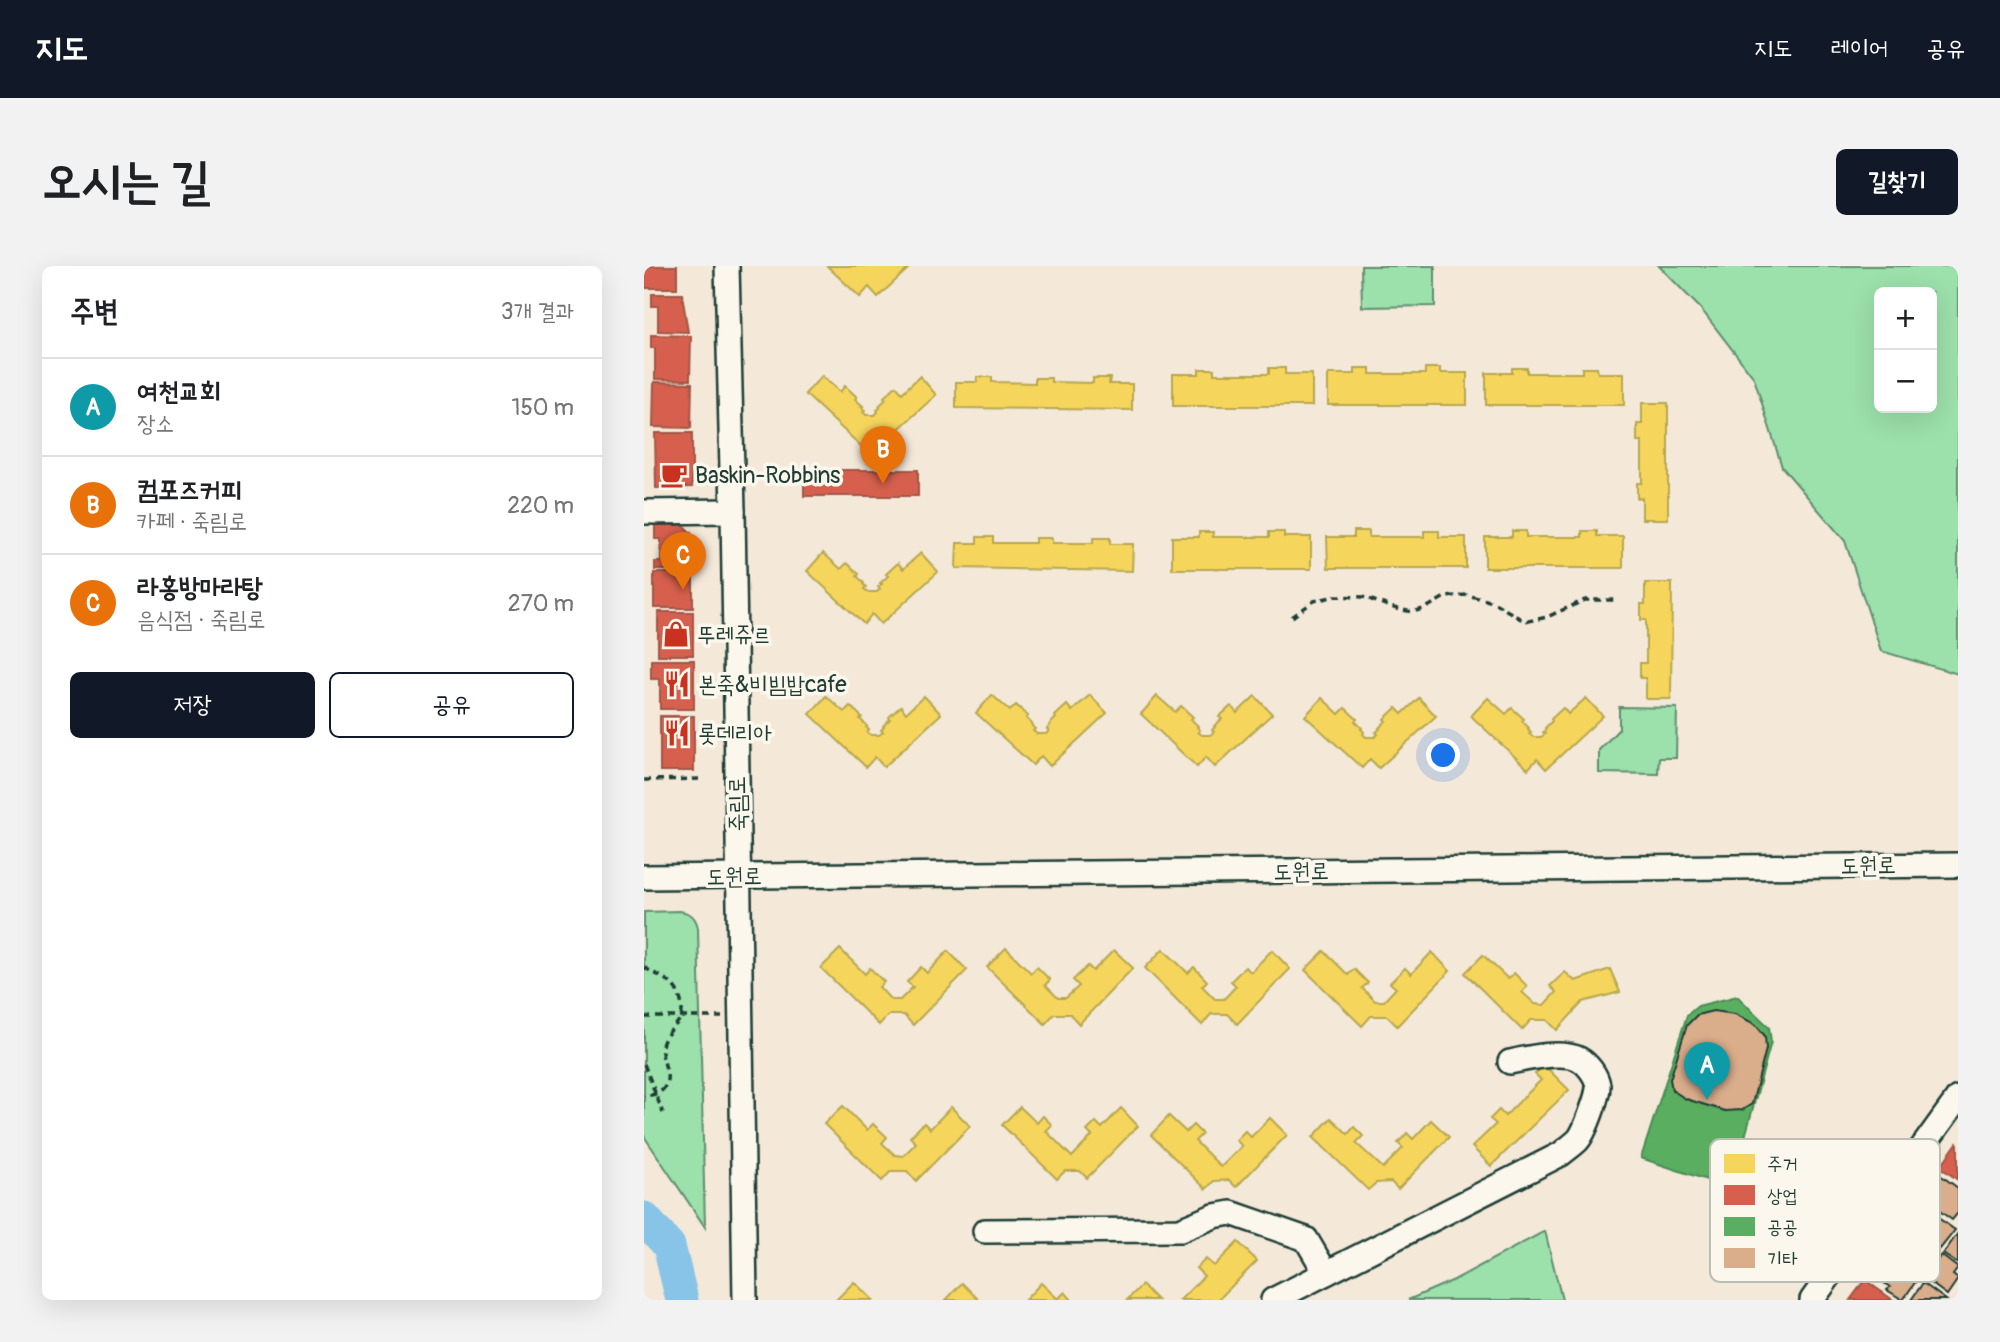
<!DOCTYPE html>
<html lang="ko">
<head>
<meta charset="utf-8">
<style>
  body { margin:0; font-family:Pangolin,"Poor Story",sans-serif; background:#f2f2f2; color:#202124 }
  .controls { position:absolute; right:21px; top:21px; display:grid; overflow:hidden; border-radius:10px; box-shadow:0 7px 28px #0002 }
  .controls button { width:63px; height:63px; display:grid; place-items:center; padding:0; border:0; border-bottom:2px solid #e0e0e0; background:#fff; color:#202124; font:35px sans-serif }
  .you { position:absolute; left:800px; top:490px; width:24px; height:24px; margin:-18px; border:5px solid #fff; border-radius:50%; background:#1a73e8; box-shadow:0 0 0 10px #1a73e833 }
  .badge { display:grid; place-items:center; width:46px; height:46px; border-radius:50%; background:#111827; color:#fff; font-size:23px; font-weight:700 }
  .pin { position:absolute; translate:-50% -58px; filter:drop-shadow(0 2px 4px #0008) }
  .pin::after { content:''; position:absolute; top:37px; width:24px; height:21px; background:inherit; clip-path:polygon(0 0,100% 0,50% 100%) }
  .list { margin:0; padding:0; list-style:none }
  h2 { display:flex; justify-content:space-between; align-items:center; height:91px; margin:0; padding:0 28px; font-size:30px }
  h2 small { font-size:23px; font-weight:400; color:#757577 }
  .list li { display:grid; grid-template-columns:46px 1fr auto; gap:21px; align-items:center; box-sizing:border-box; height:98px; padding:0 28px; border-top:2px solid #e0e0e0 }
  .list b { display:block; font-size:26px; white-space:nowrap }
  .list p { margin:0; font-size:23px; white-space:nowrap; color:#757577 }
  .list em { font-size:23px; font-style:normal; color:#757577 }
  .actions { display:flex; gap:14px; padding:21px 28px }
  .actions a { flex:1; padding:16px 0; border:2px solid #111827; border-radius:10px; text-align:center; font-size:24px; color:#111827 }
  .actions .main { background:#111827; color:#fff }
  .map { position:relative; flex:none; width:1314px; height:1034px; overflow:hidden; border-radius:10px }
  header { display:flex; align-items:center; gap:42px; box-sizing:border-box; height:98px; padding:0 35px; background:#111827; color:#fff }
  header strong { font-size:33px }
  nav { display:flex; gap:38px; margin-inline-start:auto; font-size:24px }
  .intro { display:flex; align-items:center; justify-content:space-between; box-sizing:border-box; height:168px; padding:0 42px }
  h1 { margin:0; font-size:49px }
  .button { padding:18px 32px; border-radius:10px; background:#111827; color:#fff; font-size:24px; font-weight:700 }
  main { display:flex; gap:42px; padding:0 42px }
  aside { flex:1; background:#fff; border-radius:10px; box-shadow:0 7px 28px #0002 }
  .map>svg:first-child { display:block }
  .green { fill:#9ce0ab; stroke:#5e8e70; stroke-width:2; fill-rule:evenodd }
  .homes { fill:#f6d55c; stroke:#b6a750; stroke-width:2 }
  .shops { fill:#d6604d; stroke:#9f5646; stroke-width:2 }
  .public { fill:#5aae61; stroke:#488c54; stroke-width:2 }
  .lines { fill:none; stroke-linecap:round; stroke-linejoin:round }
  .river { stroke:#87c4e7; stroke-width:33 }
  .building { fill:#daad8b; stroke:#1f3d34; stroke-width:2 }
  .minor-casing { stroke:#1f3d34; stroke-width:28 }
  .path { stroke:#1f3d34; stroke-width:3.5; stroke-dasharray:7 5; stroke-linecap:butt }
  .minor { stroke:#fbf7ec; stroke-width:23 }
  .labels { text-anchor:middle; stroke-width:7; stroke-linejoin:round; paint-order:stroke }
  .poi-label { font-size:23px; fill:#1f3d34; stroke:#fbf7ec; text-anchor:start }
  .street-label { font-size:23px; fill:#1f3d34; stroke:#fbf7ec }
  .key { fill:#fbf7ec; stroke:#b9bfb5; stroke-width:2 }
  .key-label { font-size:19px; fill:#1f3d34 }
</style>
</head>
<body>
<header>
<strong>지도</strong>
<nav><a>지도</a><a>레이어</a><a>공유</a></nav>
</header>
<div class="intro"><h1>오시는 길</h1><a class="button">길찾기</a></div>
<main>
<aside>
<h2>주변<small>3개 결과</small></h2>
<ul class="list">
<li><span class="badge" style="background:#0f9aa8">A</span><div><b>여천교회</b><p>장소</p></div><em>150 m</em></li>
<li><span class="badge" style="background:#e8710a">B</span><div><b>컴포즈커피</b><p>카페 · 죽림로</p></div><em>220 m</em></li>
<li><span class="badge" style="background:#e8710a">C</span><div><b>라홍방마라탕</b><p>음식점 · 죽림로</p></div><em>270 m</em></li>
</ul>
<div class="actions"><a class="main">저장</a><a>공유</a></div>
</aside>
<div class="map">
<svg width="1314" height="1034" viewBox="0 0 1314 1034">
  <rect width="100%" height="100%" fill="#f4e8d9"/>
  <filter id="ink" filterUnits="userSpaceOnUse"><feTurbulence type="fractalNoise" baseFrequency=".0143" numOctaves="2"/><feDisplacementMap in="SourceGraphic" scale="14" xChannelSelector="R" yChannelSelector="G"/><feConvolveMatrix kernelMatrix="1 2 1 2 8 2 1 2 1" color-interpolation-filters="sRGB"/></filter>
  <g filter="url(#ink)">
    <!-- green -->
    <g class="green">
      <polygon points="717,0 791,0 791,40 718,41"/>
      <path d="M 1015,0 L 1314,0 L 1314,408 L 1237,385 L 1201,275 L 1138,201 L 1110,112 L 1057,43 ZM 1235,26 L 1288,26 L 1288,142 L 1235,142 Z"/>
      <polygon points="975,441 1033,442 1032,492 1015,492 1014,508 955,507 955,484 975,463"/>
      <path d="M 36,645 C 47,647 52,651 54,662 L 61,961 L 0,870 L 0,646 Z"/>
      <polygon points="901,965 918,1034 764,1034 810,1014"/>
    </g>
    <!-- homes -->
    <g class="homes">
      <polygon points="183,0 267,0 234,31 225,21 216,31"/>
      <polygon points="625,102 641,102 641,108 668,108 668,140 529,140 529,108 555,108 555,103 570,103 570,108 625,108"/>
      <polygon points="711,102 726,102 726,108 781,108 781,102 796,102 796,107 823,107 823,139 684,139 684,108 711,108"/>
      <polygon points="868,102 883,102 883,107 938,107 938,102 953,102 954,107 980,107 980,139 842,139 842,107 868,107"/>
      <polygon points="178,110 196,126 201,120 213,131 211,133 219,140 217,141 221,144 219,146 222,149 231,149 234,146 233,144 236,142 235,140 242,133 240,131 252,120 258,127 276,110 292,129 235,181 227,171 218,181 161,128"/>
      <polygon points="333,111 348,111 348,116 391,117 391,112 407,112 407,116 449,117 449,112 466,112 465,118 488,118 488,144 312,142 312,116 333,116"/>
      <polygon points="998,137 1024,137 1024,253 998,253 998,232 993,232 993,217 998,217 998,175 993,175 993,158 998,158"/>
      <polygon points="710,265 725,265 725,271 780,271 780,265 795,265 795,271 822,271 822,302 684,302 683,271 710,271"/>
      <polygon points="868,265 882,265 882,271 938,271 938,265 953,265 953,270 979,270 979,302 841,302 841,271 868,271"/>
      <polygon points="555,266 569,266 569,271 625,271 625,266 640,266 640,271 667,271 667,303 528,303 528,271 555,271"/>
      <polygon points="333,271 349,271 349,277 391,277 391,272 408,272 408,277 449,277 449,272 466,272 466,278 489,278 488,305 312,302 313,277 333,277"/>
      <polygon points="179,287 197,303 203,297 215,308 213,310 220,317 219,318 222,321 220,323 224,326 233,326 236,323 234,321 238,318 236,317 244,310 242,308 254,297 259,303 277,287 294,306 237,358 228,348 220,358 163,305"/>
      <polygon points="1001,317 1028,317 1027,433 1002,433 1002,412 996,412 996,397 1002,397 1002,354 997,354 997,338 1001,338"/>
      <polygon points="348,429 366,445 372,439 384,450 382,452 389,459 388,460 391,463 389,465 393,468 402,468 405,465 403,463 406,460 405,459 412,452 411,450 423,439 428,445 446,429 463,447 406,500 397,490 389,499 332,447"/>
      <polygon points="182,430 200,446 206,440 218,451 216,453 223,460 222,461 225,464 223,466 227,469 235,469 239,466 237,464 240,461 239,460 246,453 245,451 257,440 262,447 280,430 297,448 240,501 231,491 222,501 166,448"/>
      <polygon points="513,430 531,446 537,440 549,451 547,453 554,460 553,461 556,464 554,466 558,469 566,469 570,466 568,464 571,461 570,460 578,453 575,451 587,440 593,447 611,430 628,448 571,501 562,491 553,501 497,448"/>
      <polygon points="678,432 695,448 701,442 713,453 711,455 718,462 717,463 720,466 719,468 722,471 731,471 734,468 732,466 736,463 735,462 742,455 740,453 752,442 758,448 775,432 792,450 735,502 726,493 718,502 661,450"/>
      <polygon points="844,432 862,448 868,442 880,453 878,455 885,462 884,463 887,466 885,468 889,471 897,471 901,468 899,466 902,463 901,462 908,455 907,453 919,442 924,448 942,432 959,450 902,503 893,493 884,503 827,450"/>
      <polygon points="362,682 387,707 393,701 406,714 401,719 414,732 422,732 435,720 429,714 444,700 449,705 470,684 489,702 435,758 426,748 410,748 401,758 343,701"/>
      <polygon points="196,683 221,708 226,702 240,716 235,721 247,734 256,734 269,721 263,716 277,701 283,707 304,685 323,704 269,759 260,749 244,749 235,759 177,702"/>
      <polygon points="519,683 544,707 550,701 563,715 558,720 571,733 580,733 592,720 587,715 601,701 607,706 628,684 646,703 593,758 583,748 567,748 558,759 501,702"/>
      <polygon points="680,685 704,709 710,703 724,717 718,722 731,735 740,735 752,722 746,717 761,702 767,708 788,686 806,705 753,760 743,750 727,750 718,760 661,704"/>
      <polygon points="839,689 864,713 870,707 883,720 878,726 891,738 900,739 912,726 906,720 921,706 931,715 966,703 976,726 939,736 913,764 903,754 887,754 878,764 821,707"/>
      <polygon points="900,799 925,824 847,900 828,881 852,858 846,853 855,844 861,850 897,814 891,808"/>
      <polygon points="199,840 223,864 229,858 243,871 238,877 251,889 259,890 272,877 266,871 280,857 286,863 307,841 326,860 272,915 263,905 247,905 238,915 180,858"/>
      <polygon points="376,841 393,857 399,850 408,859 402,865 428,891 448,870 443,865 452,856 458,862 477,842 494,860 443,912 436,905 421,905 413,913 358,859"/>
      <polygon points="525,850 542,866 549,859 558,868 551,875 577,901 598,880 592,874 601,865 607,871 626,852 643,869 592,921 585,914 570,915 562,923 507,869"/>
      <polygon points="687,852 704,868 710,861 719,870 712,877 739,902 759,882 754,877 763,867 769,873 787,854 805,871 754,923 747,916 732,917 724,924 669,871"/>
      <polygon points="594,976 613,995 574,1034 536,1034 560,1010 552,1002 562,993 570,1000"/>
      <polygon points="210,1016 229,1034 192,1034"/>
      <polygon points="318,1017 335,1034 302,1034"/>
      <polygon points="397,1017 414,1033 421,1026 428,1034 381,1034"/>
      <polygon points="498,1019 513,1034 483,1034"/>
    </g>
    <!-- shops -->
    <g class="shops">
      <polygon points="0,0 33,0 33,22 1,22"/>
      <polygon points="8,28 38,28 44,66 14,65 14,40 8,40"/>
      <polygon points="7,69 47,70 46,114 11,113 11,82 7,82"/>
      <polygon points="10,116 48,117 47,162 9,161"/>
      <polygon points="11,167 48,167 48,221 12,222"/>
      <rect x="160" y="204" width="114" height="26"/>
      <polygon points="11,259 39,259 47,267 47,304 11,304 11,296 17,296 17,273 11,273"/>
      <rect x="10" y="307" width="39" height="35"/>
      <rect x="14" y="346" width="35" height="43"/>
      <polygon points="7,394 50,394 50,443 16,443 16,413 7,413"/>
      <rect x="16" y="450" width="34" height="55"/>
      <polygon points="1313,877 1314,878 1314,914 1296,901"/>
      <polygon points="1221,1014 1249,1034 1206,1034"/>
    </g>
    <!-- public -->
    <polygon class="public" points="1093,730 1125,761 1127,776 1087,922 997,892 1043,749 1054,740"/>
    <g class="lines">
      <!-- river -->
      <polyline class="river" points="0,952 25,980 38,1034"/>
    </g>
    <!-- building -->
    <g class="building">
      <polygon points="1069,745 1091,748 1111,758 1121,770 1122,783 1108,838 1098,844 1081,845 1042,833 1028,824 1026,813 1043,759 1053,749"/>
      <polygon points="1292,906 1314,922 1314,947 1308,954 1275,930"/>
      <polygon points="1269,934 1311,964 1296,983 1255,953"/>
      <polygon points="1314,967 1314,998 1299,988"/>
      <polygon points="1297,989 1314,1002 1309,1009 1314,1013 1303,1029 1280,1012"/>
      <polygon points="1246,992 1274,1012 1259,1034 1243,1024 1246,1021 1237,1015 1240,1011 1235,1008"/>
      <polygon points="1279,1017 1302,1034 1267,1034"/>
    </g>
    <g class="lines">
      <!-- minor casing -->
      <g class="minor-casing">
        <g id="minor">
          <polyline points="83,0 89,245 101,1034"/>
          <polyline points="0,246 89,245"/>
          <polyline points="0,611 1314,599"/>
          <polyline points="341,965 536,964 570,950 587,947 662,973 682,1007"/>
          <path d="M 629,1034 L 917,888 C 923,883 929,879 934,874 C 941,866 955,828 954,819 C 952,809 944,798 935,793 C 918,784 884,792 866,796"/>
          <polyline points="1168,1034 1314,832"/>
        </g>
      </g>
      <!-- path -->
      <g class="path">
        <polyline points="648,351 670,335 692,330 719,331 753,343 769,346 782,342 801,331 823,329 849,336 877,353 885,355 903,351 941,334 970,334"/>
        <polyline points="0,514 59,513"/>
        <path d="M 0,701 C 11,709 28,713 34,727 C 48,759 22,759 18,780 C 16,795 29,808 20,822 C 16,828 7,829 0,830"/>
        <polyline points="0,751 78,751"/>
        <polyline points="0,798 19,847"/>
      </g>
      <!-- minor -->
      <use href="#minor" class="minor"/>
    </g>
  </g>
  <!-- icons -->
  <defs>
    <g id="cafe-bare" transform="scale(2.1)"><path d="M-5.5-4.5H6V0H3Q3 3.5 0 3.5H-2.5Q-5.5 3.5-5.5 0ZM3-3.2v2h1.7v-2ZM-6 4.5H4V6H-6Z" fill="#c8321e" stroke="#fbf7ec" stroke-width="2.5" paint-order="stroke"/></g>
    <g id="shop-bare" transform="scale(2.1)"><path d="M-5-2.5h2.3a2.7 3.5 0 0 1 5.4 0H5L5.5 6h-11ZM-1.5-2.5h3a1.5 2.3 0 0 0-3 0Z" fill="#c8321e" stroke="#fbf7ec" stroke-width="2.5" paint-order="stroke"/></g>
    <g id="restaurant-bare" transform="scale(2.1)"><path d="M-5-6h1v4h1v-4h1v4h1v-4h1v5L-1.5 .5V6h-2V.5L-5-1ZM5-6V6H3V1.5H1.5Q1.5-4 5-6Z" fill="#c8321e" stroke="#fbf7ec" stroke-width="2.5" paint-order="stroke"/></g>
  </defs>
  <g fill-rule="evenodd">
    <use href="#cafe-bare" x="30" y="209"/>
    <use href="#shop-bare" x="32" y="368"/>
    <use href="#restaurant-bare" x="33" y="418"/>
    <use href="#restaurant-bare" x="33" y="467"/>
  </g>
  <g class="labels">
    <!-- poi labels -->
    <g class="poi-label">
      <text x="51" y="217">Baskin-Robbins</text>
      <text x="53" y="376">뚜레쥬르</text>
      <text x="54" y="426">본죽&amp;비빔밥cafe</text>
      <text x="54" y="475">롯데리아</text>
    </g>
    <!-- street labels -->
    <g class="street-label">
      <text transform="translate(93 538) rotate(-91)" y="8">죽림로</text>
      <text transform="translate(1224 599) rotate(-1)" y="8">도원로</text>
      <text transform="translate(657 605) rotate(-1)" y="8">도원로</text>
      <text transform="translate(90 610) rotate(-1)" y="8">도원로</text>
    </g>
  </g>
  <!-- legend -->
  <rect x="1066" y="873" width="230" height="143" rx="10" class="key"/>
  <rect x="1080" y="888" width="31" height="19" fill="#f6d55c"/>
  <rect x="1080" y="919" width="31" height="20" fill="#d6604d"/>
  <rect x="1080" y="951" width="31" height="19" fill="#5aae61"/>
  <rect x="1080" y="982" width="31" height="20" fill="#daad8b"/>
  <g class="key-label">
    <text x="1123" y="904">주거</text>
    <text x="1123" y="936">상업</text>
    <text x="1123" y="967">공공</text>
    <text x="1123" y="999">기타</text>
  </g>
</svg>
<div class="controls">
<button>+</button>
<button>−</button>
</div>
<div class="you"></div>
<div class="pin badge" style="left:1063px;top:834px;background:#0f9aa8">A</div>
<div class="pin badge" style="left:239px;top:218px;background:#e8710a">B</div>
<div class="pin badge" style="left:39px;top:324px;background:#e8710a">C</div>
</div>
</main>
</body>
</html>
